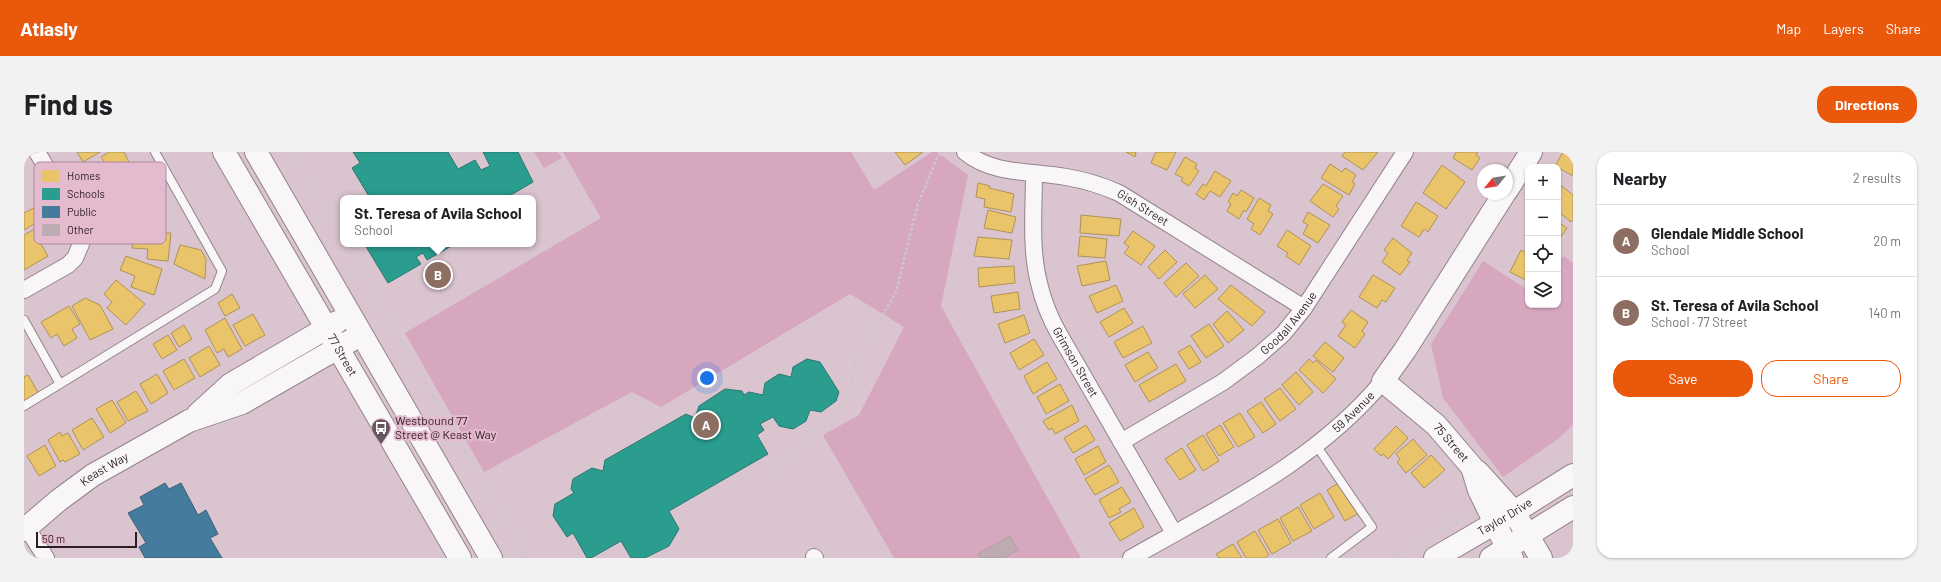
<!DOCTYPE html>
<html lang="en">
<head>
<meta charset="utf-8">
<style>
  body { margin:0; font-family:Barlow,sans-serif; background:#f2f2f2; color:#202124 }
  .controls { position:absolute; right:12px; top:12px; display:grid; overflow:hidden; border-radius:8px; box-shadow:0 1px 3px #0004 }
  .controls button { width:36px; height:36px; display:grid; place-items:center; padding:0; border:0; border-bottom:1px solid #e0e0e0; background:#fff; color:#202124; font:20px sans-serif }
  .compass { position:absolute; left:1453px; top:12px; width:36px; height:36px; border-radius:50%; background:#fff; box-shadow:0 1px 3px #0004; rotate:240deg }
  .scale { position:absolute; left:12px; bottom:10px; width:101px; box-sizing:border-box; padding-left:4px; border:2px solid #2c1d24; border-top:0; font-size:11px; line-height:14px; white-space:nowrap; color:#2c1d24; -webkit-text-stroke:3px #e4bace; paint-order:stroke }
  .you { position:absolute; left:683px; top:226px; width:14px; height:14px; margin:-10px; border:3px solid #fff; border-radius:50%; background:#1a73e8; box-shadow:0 0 0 6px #1a73e833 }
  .badge { display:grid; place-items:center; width:26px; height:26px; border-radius:50%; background:#ea580c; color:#fff; font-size:13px; font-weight:700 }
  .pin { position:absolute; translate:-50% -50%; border:2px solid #fff; box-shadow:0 1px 4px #0006 }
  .popup { position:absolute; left:316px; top:43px; width:196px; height:52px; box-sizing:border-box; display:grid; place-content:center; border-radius:8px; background:#fff; filter:drop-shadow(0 1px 3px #0005); font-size:13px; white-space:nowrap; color:#757577 }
  .popup b { font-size:15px; color:#202124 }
  .popup::after { content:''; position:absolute; left:50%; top:100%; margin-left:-8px; border:8px solid transparent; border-top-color:#fff }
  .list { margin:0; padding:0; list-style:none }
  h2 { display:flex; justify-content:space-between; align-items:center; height:52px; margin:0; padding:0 16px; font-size:17px }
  h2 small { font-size:13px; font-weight:400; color:#757577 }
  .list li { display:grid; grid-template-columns:26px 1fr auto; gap:12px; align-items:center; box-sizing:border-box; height:72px; padding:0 16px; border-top:1px solid #e0e0e0 }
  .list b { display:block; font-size:15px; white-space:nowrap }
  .list p { margin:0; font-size:13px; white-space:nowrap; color:#757577 }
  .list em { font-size:13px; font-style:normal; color:#757577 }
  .actions { display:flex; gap:8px; padding:12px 16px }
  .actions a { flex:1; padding:9px 0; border:1px solid #ea580c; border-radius:16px; text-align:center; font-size:14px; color:#ea580c }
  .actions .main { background:#ea580c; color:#fff }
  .icon { flex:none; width:22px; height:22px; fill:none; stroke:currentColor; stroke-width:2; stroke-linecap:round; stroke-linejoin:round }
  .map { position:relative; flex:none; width:1549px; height:406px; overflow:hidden; border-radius:16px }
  header { display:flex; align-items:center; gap:24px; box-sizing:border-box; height:56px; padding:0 20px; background:#ea580c; color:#fff }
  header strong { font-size:19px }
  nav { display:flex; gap:22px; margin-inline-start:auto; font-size:14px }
  .intro { display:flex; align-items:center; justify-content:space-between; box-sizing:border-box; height:96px; padding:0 24px }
  h1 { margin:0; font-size:28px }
  .button { padding:10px 18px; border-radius:16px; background:#ea580c; color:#fff; font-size:14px; font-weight:700 }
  main { display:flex; gap:24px; padding:0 24px }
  aside { flex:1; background:#fff; border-radius:16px; box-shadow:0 1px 3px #0004 }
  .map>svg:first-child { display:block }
  .green { fill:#d7a7c0 }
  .homes { fill:#e9c46a; stroke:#b09255 }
  .schools { fill:#2a9d8f; stroke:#2b776f }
  .public { fill:#457b9d; stroke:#3e5f79 }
  .building { fill:#bdabb1; stroke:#b09fa5 }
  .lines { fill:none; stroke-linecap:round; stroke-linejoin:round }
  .lane-casing { stroke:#94838b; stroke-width:10 }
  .street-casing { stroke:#94838b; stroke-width:18 }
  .secondary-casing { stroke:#94838b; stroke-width:24 }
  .path { stroke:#cdc7ca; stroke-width:2.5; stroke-dasharray:3 2; stroke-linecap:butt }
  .lane { stroke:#f9f6f8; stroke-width:8 }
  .street { stroke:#f9f6f8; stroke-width:16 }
  .secondary { stroke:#f9f6f8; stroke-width:22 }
  .labels { text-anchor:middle; stroke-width:4; stroke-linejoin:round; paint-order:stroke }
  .street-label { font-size:12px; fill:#2c1d24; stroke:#e4bace }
  .poi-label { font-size:12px; fill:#2c1d24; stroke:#e4bace; text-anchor:start }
  .key { fill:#e4bace; stroke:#ad8b9b; stroke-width:1 }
  .key-label { font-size:11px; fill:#2c1d24 }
</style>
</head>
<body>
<header>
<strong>Atlasly</strong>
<nav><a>Map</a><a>Layers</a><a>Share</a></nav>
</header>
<div class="intro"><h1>Find us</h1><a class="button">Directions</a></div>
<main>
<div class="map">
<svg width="1549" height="406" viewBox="0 0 1549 406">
  <rect width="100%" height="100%" fill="#dac4cf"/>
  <!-- green -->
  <g class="green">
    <polygon points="510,0 534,0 538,6 520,16"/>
    <polygon points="539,0 827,0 850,38 908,0 913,0 944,23 917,154 1057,406 870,406 799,283 835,263 880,175 826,142 637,255 608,240 460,320 381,181 577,66"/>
    <polygon points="1540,104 1549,111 1549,273 1534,287 1479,325 1419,246 1407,192 1459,109 1504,138 1504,153 1534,153 1534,111"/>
  </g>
  <!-- homes -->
  <g class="homes">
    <polygon points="53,0 76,0 59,10"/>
    <polygon points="85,0 100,0 107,14 75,32 67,18 81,11 77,5"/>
    <polygon points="871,0 899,0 881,13"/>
    <polygon points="1102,0 1112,0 1111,5"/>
    <polygon points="1132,0 1152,0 1143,18 1127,11"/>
    <polygon points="1321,0 1354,0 1339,18 1318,4"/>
    <polygon points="1432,0 1454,0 1452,3 1456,6 1448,18 1429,6"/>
    <polygon points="1539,0 1549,0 1549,24 1531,14"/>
    <polygon points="1161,5 1173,12 1171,16 1175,19 1165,34 1157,29 1159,26 1151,22"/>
    <polygon points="1306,12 1318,20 1321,16 1332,23 1328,30 1331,32 1325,43 1297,26"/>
    <polygon points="1418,13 1441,30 1422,57 1399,41"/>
    <polygon points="116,16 127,35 108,46 104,38 88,47 82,36"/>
    <polygon points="1191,19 1207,29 1196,45 1186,39 1180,48 1172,42 1179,32 1182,34"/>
    <polygon points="954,31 966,34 965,36 990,42 987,60 960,55 961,47 952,45"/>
    <polygon points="1534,31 1549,43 1549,68 1547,70 1534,59"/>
    <polygon points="1299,32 1319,44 1312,54 1315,57 1309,65 1286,49"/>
    <polygon points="1217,38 1230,46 1222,60 1220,58 1215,67 1203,59 1207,52 1204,50 1209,41 1213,44"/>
    <polygon points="130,41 139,59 118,70 116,65 102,73 95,60"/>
    <polygon points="1235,46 1247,53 1244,59 1249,62 1236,83 1227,77 1230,72 1223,67"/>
    <polygon points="1392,50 1414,64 1404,80 1400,77 1395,85 1377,74"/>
    <polygon points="10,56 17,68 0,78 0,61"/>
    <polygon points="964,58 992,65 988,81 960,76"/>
    <polygon points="1284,60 1306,73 1294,91 1279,82 1284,73 1279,70"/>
    <polygon points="1057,63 1097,67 1095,84 1056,81"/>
    <polygon points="1534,70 1543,76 1534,89"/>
    <polygon points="18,73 26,87 17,92 24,104 0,118 0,83"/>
    <polygon points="1263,78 1287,94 1275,113 1262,104 1264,101 1253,94"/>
    <polygon points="1109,79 1131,94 1117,113 1100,101 1105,95 1100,91"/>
    <polygon points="110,80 147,81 144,109 123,107 124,97 108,96"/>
    <polygon points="1056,84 1083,87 1081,106 1054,104"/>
    <polygon points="954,85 988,88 985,107 950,104"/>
    <polygon points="1369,86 1388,101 1383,108 1386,110 1376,123 1358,110 1364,101 1360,98"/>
    <polygon points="156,93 177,98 182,107 181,127 150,112"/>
    <polygon points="1141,98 1153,110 1135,127 1124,115"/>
    <polygon points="1497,98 1504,102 1504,129 1486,120"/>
    <polygon points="102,104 138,117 130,143 107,135 111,124 96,118"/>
    <polygon points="1082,109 1086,128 1058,134 1053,114"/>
    <polygon points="1162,111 1175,124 1152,145 1140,131"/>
    <polygon points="990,114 991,131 955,135 954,116"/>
    <polygon points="1181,123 1194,137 1171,156 1159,142"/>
    <polygon points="1349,123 1371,136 1362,150 1358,148 1353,156 1335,145"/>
    <polygon points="92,128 121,152 102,173 83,156 88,150 80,142"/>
    <polygon points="1092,133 1099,149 1073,161 1065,144"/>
    <polygon points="1207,133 1241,160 1228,174 1194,147"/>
    <polygon points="994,140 996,157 970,161 967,144"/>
    <polygon points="208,142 216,156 201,164 194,151"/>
    <polygon points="61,146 76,153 89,177 66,188 48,154"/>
    <polygon points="45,154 56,172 48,177 53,186 40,194 33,182 27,186 17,170"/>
    <polygon points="1100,156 1109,171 1085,185 1076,170"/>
    <polygon points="1327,158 1344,170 1338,179 1341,182 1331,196 1314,184 1322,173 1318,170"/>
    <polygon points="1203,159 1220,178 1204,191 1189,172"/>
    <polygon points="229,162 241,183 221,194 209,173"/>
    <polygon points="1000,163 1006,181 981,191 974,172"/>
    <polygon points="201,166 218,197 204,205 200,197 193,201 181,178"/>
    <polygon points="1185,172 1200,194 1182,206 1167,184"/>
    <polygon points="160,173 168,187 155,195 147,181"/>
    <polygon points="1119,174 1128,191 1099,206 1090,190"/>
    <polygon points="144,183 153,198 138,207 129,192"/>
    <polygon points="1010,187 1020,203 995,218 986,201"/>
    <polygon points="1301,190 1320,206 1309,220 1289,204"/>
    <polygon points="1166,193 1177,210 1165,217 1154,200"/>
    <polygon points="185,194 196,213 176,225 165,206"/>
    <polygon points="1124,200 1134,216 1111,230 1101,213"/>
    <polygon points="160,207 171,226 150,238 139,219"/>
    <polygon points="1285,207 1289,211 1292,208 1312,227 1299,241 1275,218"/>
    <polygon points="1023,210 1033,227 1009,242 1000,224"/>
    <polygon points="1152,212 1162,229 1125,250 1115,233"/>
    <polygon points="1272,220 1289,240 1275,253 1258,233"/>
    <polygon points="133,222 144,241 127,252 116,232"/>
    <polygon points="4,223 15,242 0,251 0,225"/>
    <polygon points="1036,232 1045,249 1022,262 1013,245"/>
    <polygon points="1256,236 1272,257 1256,269 1240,247"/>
    <polygon points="112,239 124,259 104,269 93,250"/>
    <polygon points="88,248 102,271 86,281 72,257"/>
    <polygon points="1237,250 1252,272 1239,281 1223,259"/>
    <polygon points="1048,253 1055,269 1031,282 1028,276 1025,278 1019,269"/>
    <polygon points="1216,261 1231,285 1214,295 1199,271"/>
    <polygon points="68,266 80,285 59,298 48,278"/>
    <polygon points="1062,273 1071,288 1049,301 1040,286"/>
    <polygon points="1196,273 1210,295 1195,304 1182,282"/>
    <polygon points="1372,274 1384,286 1364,307 1359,302 1357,304 1350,297"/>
    <polygon points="36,280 38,284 44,281 56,302 41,310 39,308 36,310 24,288"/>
    <polygon points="1179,283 1195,309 1179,319 1163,293"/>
    <polygon points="1389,287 1403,303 1382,321 1373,310 1376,307 1372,302"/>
    <polygon points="21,293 32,314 15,324 3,304"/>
    <polygon points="1074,294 1082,310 1060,323 1051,307"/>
    <polygon points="1158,296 1172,318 1156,328 1141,307"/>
    <polygon points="1407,303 1421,318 1400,336 1387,321"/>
    <polygon points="1085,313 1095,330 1071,343 1061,327"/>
    <polygon points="1316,330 1335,361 1321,369 1303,338"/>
    <polygon points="1098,335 1107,350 1095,357 1097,360 1085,366 1075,348"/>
    <polygon points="1296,341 1310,365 1290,377 1276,353"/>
    <polygon points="1274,355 1288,379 1269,389 1256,366"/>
    <polygon points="1110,356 1120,375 1096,389 1085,371"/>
    <polygon points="1254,367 1267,391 1248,402 1234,378"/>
    <polygon points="1231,379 1245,403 1241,406 1222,406 1213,390"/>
    <polygon points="1209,392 1218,406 1195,406 1192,402"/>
  </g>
  <!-- schools -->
  <g class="schools">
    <polygon points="329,0 424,0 434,17 451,8 457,18 466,14 459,0 494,0 509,30 482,46 346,46 328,16 336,11"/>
    <polygon points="343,92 431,92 403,108 399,101 392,105 397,112 364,131 341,93"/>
    <polygon points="783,207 796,210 815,240 812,249 797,260 786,258 782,269 769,277 755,274 749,265 736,272 740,278 733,283 744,302 645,359 655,377 645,394 621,406 607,406 597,389 567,406 563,406 549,381 543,385 529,364 531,352 550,341 547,337 549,327 568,316 579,319 581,308 662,262 671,266 675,254 701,237 718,239 720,243 725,240 739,243 741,231 755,222 767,225 769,215"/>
  </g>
  <!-- public -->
  <polygon class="public" points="141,331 145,337 157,331 174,363 182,358 194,382 186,386 198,406 121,406 115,395 122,391 104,361 120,353 116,345"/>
  <!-- building -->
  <polygon class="building" points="986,384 994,398 980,406 956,406 954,402"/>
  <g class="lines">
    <!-- lane casing -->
    <g class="lane-casing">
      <g id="lane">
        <polyline points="0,168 36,232"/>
        <polyline points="0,254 191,137 198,119 131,0"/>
        <polyline points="1292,293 1348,375 1307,406"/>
      </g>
    </g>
    <!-- street casing -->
    <g class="street-casing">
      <g id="street">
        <path id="s1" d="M 941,0 C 969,23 1008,19 1042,25 C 1060,28 1077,33 1095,41 L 1280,156"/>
        <path id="s2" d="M 1010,21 C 1010,57 1006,96 1015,131 C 1019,149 1026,166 1035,182 L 1150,381"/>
        <polyline points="0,138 44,113 51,106 57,92 57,82 53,68 13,0"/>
        <path id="s3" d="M 1097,290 L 1199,230 L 1234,204 L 1259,182 L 1280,156 L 1381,0"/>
        <polyline points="0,371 22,406"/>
        <polyline points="790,405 791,406"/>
        <path id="s4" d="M 1107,406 C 1196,355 1293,309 1359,229"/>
      </g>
    </g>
    <!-- secondary casing -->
    <g class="secondary-casing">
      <g id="secondary">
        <path id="s5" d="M 200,0 L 436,406"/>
        <polyline points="232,0 467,406"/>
        <polyline points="1483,38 1507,0"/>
        <path id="s6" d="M 1480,42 L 1381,198 L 1359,229 L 1412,273 L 1448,315 L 1455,338 L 1488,406"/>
        <polyline points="174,262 207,232 313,170"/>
        <polyline points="1454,320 1490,360 1517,406"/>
        <path id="s7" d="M 0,378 L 35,348 L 69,323 L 165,269 L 218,251 L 326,189"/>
        <path id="s8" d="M 1411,406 L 1490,360 L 1549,323"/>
        <polyline points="1467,406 1549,355"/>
      </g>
    </g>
    <!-- path -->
    <g class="path">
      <polyline points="267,0 319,89"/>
      <polyline points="321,92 503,406"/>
      <polyline points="750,332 753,311 788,288 824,249 831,210 872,140 893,55 913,6 918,0"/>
      <polyline points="1504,333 1501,329 1549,298"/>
      <polyline points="1369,406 1432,370 1429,365 1443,363 1447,365"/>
    </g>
    <!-- lane -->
    <use href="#lane" class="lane"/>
    <!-- street -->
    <use href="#street" class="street"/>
    <!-- secondary -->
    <use href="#secondary" class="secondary"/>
  </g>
  <!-- icons -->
  <defs>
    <g id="bus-pin" transform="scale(1)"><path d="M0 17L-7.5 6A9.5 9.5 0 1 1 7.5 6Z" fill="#695760" stroke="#e4bace"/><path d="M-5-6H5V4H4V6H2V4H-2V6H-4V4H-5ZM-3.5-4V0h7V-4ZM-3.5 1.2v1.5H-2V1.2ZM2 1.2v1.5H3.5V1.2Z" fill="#fff"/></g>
  </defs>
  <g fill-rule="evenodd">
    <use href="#bus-pin" x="357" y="276"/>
  </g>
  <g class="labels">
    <!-- street labels -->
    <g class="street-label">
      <text dy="4" stroke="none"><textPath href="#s1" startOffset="189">Gish Street</textPath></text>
      <text dy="4" stroke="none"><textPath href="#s3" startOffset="207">Goodall Avenue</textPath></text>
      <text dy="4" stroke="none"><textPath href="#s5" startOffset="235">77 Street</textPath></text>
      <text dy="4" stroke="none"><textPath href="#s2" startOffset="198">Grimson Street</textPath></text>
      <text dy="4" stroke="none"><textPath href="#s4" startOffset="267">59 Avenue</textPath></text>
      <text dy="4" stroke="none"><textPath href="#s6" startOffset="315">75 Street</textPath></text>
      <text dy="4" stroke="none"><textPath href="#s7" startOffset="101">Keast Way</textPath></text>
      <text dy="4" stroke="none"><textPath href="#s8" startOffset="81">Taylor Drive</textPath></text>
    </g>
    <!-- poi labels -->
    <g class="poi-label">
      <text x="371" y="273">Westbound 77<tspan x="371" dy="14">Street @ Keast Way</tspan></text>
    </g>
  </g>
  <!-- legend -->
  <rect x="10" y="10" width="132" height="82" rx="6" class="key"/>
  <rect x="18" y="18" width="18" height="12" fill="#e9c46a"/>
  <rect x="18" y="36" width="18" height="12" fill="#2a9d8f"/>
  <rect x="18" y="54" width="18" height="12" fill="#457b9d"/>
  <rect x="18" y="72" width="18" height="12" fill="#bdabb1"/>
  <g class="key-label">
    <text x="43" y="28">Homes</text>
    <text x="43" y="46">Schools</text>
    <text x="43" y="64">Public</text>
    <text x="43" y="82">Other</text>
  </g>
</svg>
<div class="controls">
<button>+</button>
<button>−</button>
<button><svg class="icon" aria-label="locate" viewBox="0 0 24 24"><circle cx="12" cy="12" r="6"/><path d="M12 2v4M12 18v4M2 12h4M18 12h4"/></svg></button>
<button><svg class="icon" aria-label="layers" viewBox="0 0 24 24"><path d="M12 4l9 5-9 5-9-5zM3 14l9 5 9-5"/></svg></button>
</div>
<svg class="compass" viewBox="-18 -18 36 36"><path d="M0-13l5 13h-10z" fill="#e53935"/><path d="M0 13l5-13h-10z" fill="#757577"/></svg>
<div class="scale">50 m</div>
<div class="you"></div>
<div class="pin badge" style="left:682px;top:273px;background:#8d6e63">A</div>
<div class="pin badge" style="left:414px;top:123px;background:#8d6e63">B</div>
<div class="popup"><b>St. Teresa of Avila School</b>School</div>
</div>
<aside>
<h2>Nearby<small>2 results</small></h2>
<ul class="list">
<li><span class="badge" style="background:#8d6e63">A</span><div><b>Glendale Middle School</b><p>School</p></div><em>20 m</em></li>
<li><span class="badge" style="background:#8d6e63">B</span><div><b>St. Teresa of Avila School</b><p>School · 77 Street</p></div><em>140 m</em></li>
</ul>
<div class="actions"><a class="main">Save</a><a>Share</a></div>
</aside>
</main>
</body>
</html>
